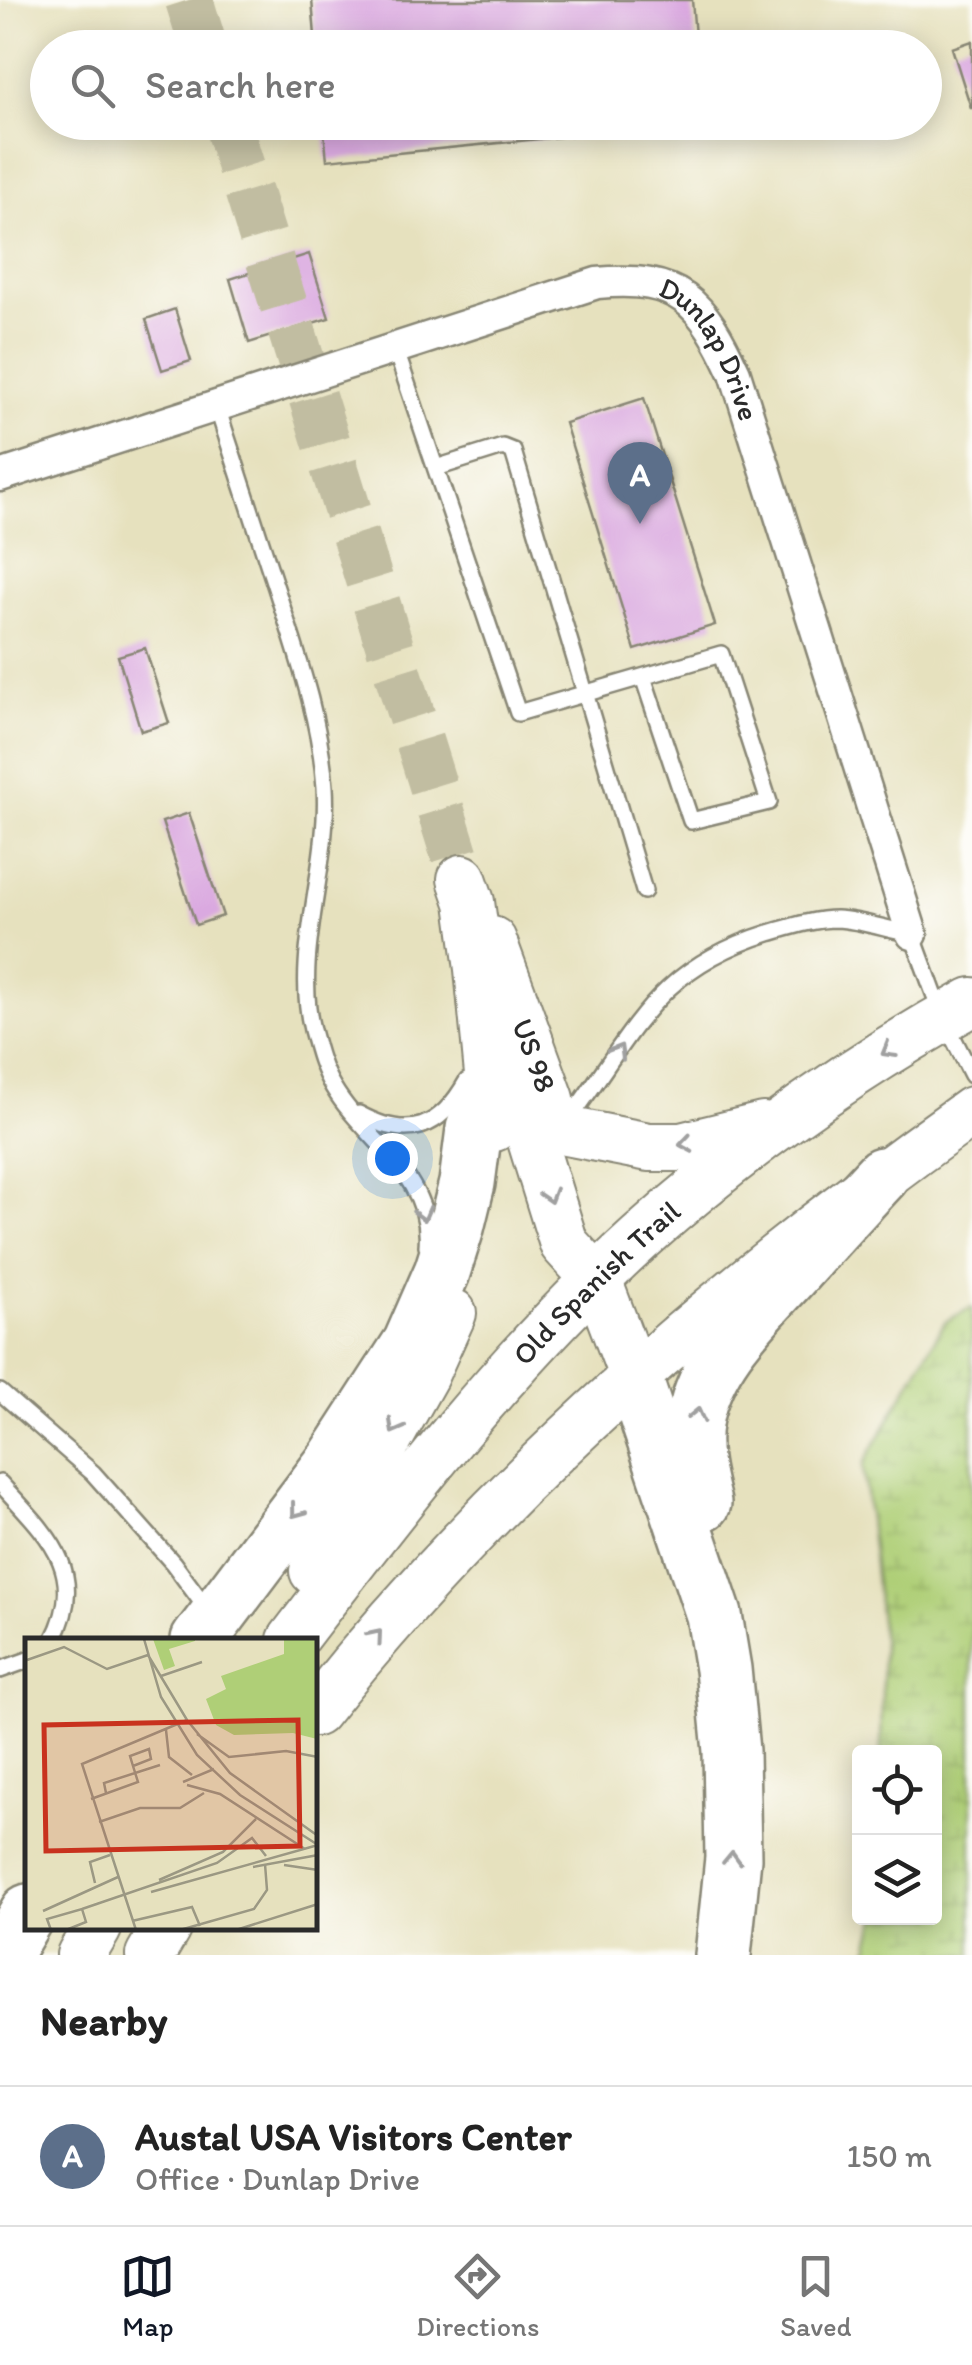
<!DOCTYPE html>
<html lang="en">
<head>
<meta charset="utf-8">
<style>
  body { margin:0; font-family:Itim,sans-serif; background:#f6f6f6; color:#222 }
  .controls { position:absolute; right:30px; bottom:30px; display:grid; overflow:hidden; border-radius:10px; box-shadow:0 5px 25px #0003 }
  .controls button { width:90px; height:90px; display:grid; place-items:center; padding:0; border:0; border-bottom:2px solid #e0e0e0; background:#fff; color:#222; font:50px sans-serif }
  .you { position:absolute; left:392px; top:1158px; width:35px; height:35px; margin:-25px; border:8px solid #fff; border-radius:50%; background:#1a73e8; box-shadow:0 0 0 15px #1a73e833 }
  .badge { display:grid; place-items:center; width:65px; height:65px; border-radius:50%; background:#111827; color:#fff; font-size:32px; font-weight:700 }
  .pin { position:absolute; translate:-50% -82px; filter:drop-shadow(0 2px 5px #0008) }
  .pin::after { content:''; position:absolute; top:52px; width:35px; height:30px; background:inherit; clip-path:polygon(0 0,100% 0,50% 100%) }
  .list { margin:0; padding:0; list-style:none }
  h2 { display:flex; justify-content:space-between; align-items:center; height:130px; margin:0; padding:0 40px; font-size:42px }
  h2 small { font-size:32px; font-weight:400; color:#767676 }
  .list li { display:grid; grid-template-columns:65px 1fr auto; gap:30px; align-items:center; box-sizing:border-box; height:140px; padding:0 40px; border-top:2px solid #e0e0e0 }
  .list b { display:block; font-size:38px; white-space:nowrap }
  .list p { margin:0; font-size:32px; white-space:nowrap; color:#767676 }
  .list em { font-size:32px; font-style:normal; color:#767676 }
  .icon { flex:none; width:55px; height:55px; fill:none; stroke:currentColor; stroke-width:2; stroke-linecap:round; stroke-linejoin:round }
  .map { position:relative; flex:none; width:972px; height:1955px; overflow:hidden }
  .search { position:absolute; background:#fff; box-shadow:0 5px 25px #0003; left:30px; right:30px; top:30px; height:110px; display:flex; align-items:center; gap:25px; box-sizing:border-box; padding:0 35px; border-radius:55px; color:#767676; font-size:38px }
  .sheet { height:270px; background:#fff }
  nav { display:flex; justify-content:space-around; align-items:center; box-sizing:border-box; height:140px; border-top:2px solid #e0e0e0; background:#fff; font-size:28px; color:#767676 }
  nav a { display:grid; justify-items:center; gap:5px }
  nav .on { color:#111827 }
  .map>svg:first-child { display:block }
  .wetland { fill:url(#wetland-marsh); stroke:#6d7d51; stroke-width:2.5 }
  .building { fill:#daa9e0 }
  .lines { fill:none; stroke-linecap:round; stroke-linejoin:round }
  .primary-tunnel { stroke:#c1bda1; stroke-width:48; stroke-dasharray:48 24; stroke-linecap:butt }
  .service-casing { stroke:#888674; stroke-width:20 }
  .minor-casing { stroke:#888674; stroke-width:35 }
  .primary-casing { stroke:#888674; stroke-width:52 }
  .motorway-casing { stroke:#888674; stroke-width:60 }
  .service { stroke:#fff; stroke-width:15 }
  .minor { stroke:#fff; stroke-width:30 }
  .primary { stroke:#fff; stroke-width:48 }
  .motorway { stroke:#fff; stroke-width:55 }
  .oneway { stroke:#a0a0a0 }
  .labels { text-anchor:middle; stroke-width:8; stroke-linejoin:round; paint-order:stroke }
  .street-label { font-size:30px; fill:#2b2b2b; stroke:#fdfcf7 }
  .inset-road { fill:none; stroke:#9b9883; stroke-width:2.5 }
  .view { fill:#c8321e; fill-opacity:0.15; stroke:#c8321e; stroke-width:5 }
  .inset-edge { fill:none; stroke:#2b2b2b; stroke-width:5 }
</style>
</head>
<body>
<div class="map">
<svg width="972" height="1955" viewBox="0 0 972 1955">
  <defs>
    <pattern id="wetland-marsh" width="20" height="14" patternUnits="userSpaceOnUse" patternTransform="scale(2.5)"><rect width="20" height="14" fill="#afcf77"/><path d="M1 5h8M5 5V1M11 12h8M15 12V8" fill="none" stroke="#97b267"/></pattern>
  </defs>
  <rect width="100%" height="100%" fill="#fdfcf7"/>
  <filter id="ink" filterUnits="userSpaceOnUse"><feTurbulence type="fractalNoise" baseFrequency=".01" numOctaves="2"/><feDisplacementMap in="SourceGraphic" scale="20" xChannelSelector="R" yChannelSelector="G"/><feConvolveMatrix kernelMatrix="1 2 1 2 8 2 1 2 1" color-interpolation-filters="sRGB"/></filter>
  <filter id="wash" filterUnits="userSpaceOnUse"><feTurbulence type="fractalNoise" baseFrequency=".0048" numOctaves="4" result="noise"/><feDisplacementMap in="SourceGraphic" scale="40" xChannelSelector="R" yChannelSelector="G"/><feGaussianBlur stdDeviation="2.25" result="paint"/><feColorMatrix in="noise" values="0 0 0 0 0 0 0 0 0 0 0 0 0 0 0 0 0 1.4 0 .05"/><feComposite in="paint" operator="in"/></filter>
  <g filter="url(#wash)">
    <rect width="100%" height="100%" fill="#e6e1be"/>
    <!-- wetland -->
    <polygon class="wetland" points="972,1307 972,1955 867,1955 877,1918 934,1918 934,1752 881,1752 883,1648 863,1465 945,1322"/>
    <g id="blocks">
      <!-- building -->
      <g class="building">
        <polygon points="312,0 692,0 696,48 316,48"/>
        <polygon points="972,41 972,108 971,108 952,48"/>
        <polygon points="323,122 681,122 682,125 327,160"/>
        <polygon points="309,254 329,318 249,343 230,279"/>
        <polygon points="175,309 191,361 162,370 146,319"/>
        <polygon points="644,398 715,625 635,650 565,423"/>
        <polygon points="145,648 169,723 141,731 118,656"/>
        <polygon points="189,813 223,916 196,925 162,822"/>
      </g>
    </g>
  </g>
  <g filter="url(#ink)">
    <use href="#blocks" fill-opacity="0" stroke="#888674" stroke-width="2.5"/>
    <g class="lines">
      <!-- primary-tunnel -->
      <g class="primary-tunnel">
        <polyline points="189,0 204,48"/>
        <polyline points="227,122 462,879"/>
      </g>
      <!-- service casing -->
      <g class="service-casing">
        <g id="service">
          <polyline points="395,348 518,713 721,654 769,802 691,821 643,677"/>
          <path d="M 217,407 C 237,467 256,528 276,588 C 297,654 320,718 325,787 C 330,867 293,953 312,1030 C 317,1049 322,1069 333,1087 C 364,1140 433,1176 427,1246"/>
          <polyline points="436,468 503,447 513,451 644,891"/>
          <path d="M 359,1114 C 409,1141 440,1129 467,1081"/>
          <path d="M 566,1123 C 634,1034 653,969 769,933 C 790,927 814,919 836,919 C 861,920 888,930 912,934 L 943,1018 L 972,1075"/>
          <polyline points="0,1392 93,1473 173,1563 207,1609"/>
          <path d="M 0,1483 C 45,1533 90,1570 53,1640"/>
          <polyline points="0,1670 28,1660"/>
        </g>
      </g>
      <!-- minor casing -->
      <g class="minor-casing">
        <g id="minor">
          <path id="s1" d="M 0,476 L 597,283 C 680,275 702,302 735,373 L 912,934"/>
        </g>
      </g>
      <!-- primary casing -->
      <g class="primary-casing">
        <g id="primary">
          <polyline points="462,879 470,902 479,969 494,1127"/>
          <path id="s2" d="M 492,941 L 550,1099"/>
          <polyline points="508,1063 564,1244 597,1280 633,1375"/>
          <polyline points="561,1130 649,1147 681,1147 763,1127"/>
          <polyline points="314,1571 424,1375 452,1313"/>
          <path id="s3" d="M 292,1640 C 399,1500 508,1358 639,1239 C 741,1147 852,1068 972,1002"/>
          <path d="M 315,1712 C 502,1476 727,1285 972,1111"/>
          <polyline points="81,1955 97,1928"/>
          <polyline points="150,1955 166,1928"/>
        </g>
      </g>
      <!-- motorway casing -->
      <g class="motorway-casing">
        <g id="motorway">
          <polyline points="633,1375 714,1615 723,1669 731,1751 733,1858 723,1955"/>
          <path d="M 703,1503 C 696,1475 689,1447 695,1418 C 706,1359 754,1315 793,1272 C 822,1240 852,1207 882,1175"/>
          <polyline points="199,1640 335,1460 411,1343 442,1272 456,1228 467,1183 474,1129 491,1089"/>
          <polyline points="3,1955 28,1912"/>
        </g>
      </g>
      <!-- service -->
      <use href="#service" class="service"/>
      <!-- minor -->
      <use href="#minor" class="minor"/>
      <!-- primary -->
      <use href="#primary" class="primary"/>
      <!-- motorway -->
      <use href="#motorway" class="motorway"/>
    </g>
    <!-- one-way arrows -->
    <defs><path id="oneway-chevron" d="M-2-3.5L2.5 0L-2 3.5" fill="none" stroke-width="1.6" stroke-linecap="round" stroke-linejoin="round" transform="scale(2.5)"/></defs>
    <g class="oneway">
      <use href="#oneway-chevron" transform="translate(618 1051) rotate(-60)"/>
      <use href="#oneway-chevron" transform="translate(888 1051) rotate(150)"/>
      <use href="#oneway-chevron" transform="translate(686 1144) rotate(171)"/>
      <use href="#oneway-chevron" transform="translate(549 1196) rotate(73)"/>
      <use href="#oneway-chevron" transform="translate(423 1214) rotate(75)"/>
      <use href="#oneway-chevron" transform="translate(697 1415) rotate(-77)"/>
      <use href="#oneway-chevron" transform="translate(395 1427) rotate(119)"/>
      <use href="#oneway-chevron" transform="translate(297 1511) rotate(127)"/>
      <use href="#oneway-chevron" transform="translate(376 1636) rotate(-50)"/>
      <use href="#oneway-chevron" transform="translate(732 1858) rotate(-88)"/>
    </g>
  </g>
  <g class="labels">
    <!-- street labels -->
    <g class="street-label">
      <text dy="10" stroke="none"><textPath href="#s1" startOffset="775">Dunlap Drive</textPath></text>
      <text dy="10" stroke="none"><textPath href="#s2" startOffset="122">US 98</textPath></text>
      <text dy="10" stroke="none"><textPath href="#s3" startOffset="470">Old Spanish Trail</textPath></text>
    </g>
  </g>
  <!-- overview -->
  <g transform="translate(25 1638)">
    <rect width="292" height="292" fill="#e6e1be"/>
    <path d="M 128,1 L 170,1 L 170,3 L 144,11 L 150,28 L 139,32 ZM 259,1 L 292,1 L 292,101 L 268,95 L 209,97 L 191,87 L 181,61 L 201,51 L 196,38 L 259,16 Z" fill="#afcf77"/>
    <path class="inset-road" d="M 119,1 L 136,59 L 172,117 L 215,157 L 293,207M 123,17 L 162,82 L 205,135 L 293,198M 2,22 L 39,9 L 82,31 L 123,17M 136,38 L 177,24M 141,92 L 144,119 L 167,137M 172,96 L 204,119 L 261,113 L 293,119M 158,144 L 189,131M 162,147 L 195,156 L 280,211M 81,155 L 79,145 L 135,127M 66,161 L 113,144 L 108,128 L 105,118 L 124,111 L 126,121 L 108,128M 74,184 L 115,170 L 155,170 L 179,155M 259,227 L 293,232M 228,229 L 293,217M 134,242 L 198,214 L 231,181M 70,245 L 65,224 L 85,217M 126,254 L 293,207M 57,271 L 192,225 L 227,200 L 241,218M 18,273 L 93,239M 107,283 L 167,269 L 175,288M 26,292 L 22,281 L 57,271 L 61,284 L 41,292M 111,292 L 57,126 L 162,82M 155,292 L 229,271 L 242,252 L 240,226M 211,292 L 293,266"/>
    <path class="view" d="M 273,82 L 275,208 L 21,213 L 19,87 Z"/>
    <rect width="292" height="292" class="inset-edge"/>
  </g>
</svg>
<div class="controls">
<button><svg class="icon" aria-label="locate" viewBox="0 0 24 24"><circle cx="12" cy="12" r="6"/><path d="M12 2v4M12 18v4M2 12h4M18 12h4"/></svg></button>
<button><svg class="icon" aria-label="layers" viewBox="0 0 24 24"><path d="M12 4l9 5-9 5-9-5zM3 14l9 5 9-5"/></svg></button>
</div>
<div class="you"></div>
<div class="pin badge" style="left:640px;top:524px;background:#5c6f8a">A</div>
<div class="search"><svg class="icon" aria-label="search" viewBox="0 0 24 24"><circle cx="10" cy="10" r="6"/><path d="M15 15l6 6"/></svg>Search here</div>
</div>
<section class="sheet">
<h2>Nearby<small></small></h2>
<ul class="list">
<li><span class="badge" style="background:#5c6f8a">A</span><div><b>Austal USA Visitors Center</b><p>Office · Dunlap Drive</p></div><em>150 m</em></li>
</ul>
</section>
<nav>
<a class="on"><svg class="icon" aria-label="map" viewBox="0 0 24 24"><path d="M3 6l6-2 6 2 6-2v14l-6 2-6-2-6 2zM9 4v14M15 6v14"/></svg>Map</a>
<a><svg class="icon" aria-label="directions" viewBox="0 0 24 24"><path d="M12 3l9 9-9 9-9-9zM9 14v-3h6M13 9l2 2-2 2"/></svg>Directions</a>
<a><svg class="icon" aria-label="saved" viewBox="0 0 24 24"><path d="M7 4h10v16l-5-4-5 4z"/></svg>Saved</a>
</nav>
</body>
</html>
